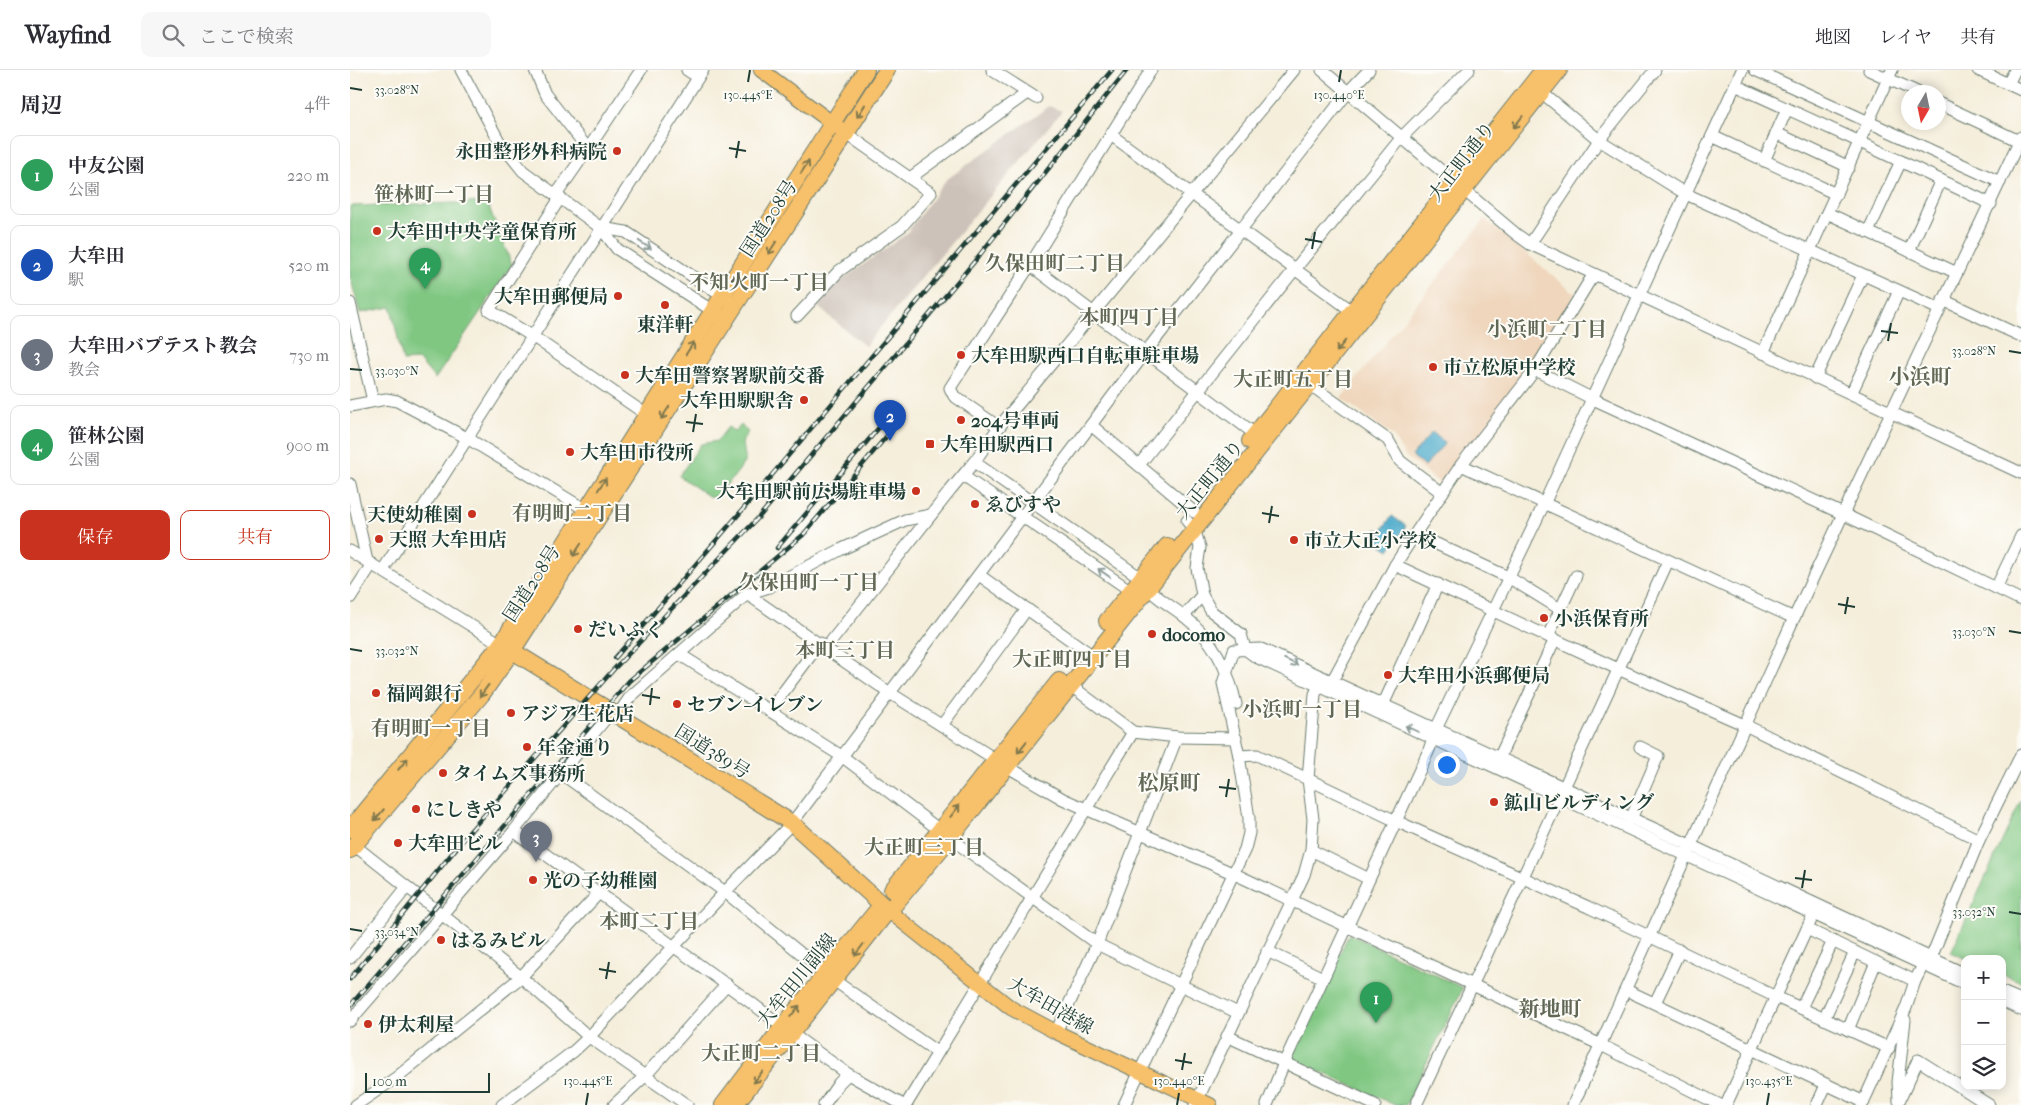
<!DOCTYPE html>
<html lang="ja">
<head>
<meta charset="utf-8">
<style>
  body { margin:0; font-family:"IM FELL French Canon","Noto Serif JP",serif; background:#f7f7f7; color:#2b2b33 }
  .controls { position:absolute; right:15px; bottom:15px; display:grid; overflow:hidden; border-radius:10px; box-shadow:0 2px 12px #0003 }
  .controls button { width:45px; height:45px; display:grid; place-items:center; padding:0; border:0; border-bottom:1px solid #e1e1e2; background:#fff; color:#2b2b33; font:25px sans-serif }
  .compass { position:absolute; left:1551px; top:15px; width:45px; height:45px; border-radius:50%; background:#fff; box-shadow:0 2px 12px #0003; rotate:189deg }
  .scale { position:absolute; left:15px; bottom:12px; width:125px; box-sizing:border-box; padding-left:5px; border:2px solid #1f3d34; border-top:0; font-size:14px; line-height:18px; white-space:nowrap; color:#1f3d34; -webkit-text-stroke:4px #fdfcf7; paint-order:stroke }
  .you { position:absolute; left:1096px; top:694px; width:18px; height:18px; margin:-12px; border:4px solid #fff; border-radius:50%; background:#1a73e8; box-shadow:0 0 0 8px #1a73e833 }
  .badge { display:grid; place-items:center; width:32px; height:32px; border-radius:50%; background:#c8321e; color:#fff; font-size:16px; font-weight:700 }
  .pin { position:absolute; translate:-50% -41px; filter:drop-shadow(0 1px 2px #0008) }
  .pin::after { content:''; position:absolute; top:26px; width:18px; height:15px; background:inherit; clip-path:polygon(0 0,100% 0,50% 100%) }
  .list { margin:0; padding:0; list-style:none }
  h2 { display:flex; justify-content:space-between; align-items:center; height:65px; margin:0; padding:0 20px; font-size:21px }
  h2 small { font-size:16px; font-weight:400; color:#7c7c81 }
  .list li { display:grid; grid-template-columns:32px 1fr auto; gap:15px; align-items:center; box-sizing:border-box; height:80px; margin:0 10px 10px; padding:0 10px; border:1px solid #e1e1e2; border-radius:10px }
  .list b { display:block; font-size:19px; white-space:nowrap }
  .list p { margin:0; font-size:16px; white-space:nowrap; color:#7c7c81 }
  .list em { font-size:16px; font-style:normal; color:#7c7c81 }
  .actions { display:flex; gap:10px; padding:15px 20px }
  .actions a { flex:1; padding:11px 0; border:1px solid #c8321e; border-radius:10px; text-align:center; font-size:18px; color:#c8321e }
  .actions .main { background:#c8321e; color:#fff }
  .icon { flex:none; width:28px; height:28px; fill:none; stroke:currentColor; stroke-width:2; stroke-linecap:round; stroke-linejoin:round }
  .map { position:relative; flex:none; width:1671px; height:1035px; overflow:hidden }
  header { display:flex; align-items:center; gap:30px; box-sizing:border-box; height:70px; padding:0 25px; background:#fff; border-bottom:1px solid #e1e1e2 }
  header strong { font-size:24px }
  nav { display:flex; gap:28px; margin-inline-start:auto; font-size:18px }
  .search { width:350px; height:45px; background:#f7f7f7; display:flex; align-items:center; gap:12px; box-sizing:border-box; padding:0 18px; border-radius:10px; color:#7c7c81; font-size:19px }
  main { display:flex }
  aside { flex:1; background:#fff }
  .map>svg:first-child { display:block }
  .built { fill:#efd6bc }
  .industrial { fill:#cdc2b9 }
  .green { fill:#80c782; stroke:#50825b }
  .water { fill:#4caacb; stroke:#367480 }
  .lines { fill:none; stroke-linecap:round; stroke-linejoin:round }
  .minor-casing { stroke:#6a7b6e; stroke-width:13 }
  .major-casing { stroke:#6a7b6e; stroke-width:16 }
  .highway-casing { stroke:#6a7b6e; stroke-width:18 }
  .minor { stroke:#fff; stroke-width:11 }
  .major { stroke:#f7c06b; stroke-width:14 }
  .highway { stroke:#f7c06b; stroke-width:16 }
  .rail-casing { stroke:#1f3d34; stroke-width:4.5 }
  .rail { stroke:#fdfcf7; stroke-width:2.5; stroke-dasharray:8; stroke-linecap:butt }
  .oneway { stroke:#80784d }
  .oneway2 { stroke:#8f9e9a }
  .ticks { fill:none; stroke:#1f3d34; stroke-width:2 }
  .poi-dot { fill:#c8321e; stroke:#fdfcf7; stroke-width:2 }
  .labels { text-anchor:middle; stroke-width:4; stroke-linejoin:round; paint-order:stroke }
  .poi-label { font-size:19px; font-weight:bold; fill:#1f3d34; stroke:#fdfcf7; text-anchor:start }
  .street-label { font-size:19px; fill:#1f3d34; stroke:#fdfcf7 }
  .neighbourhood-label { font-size:20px; font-weight:bold; fill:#616856; stroke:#fdfcf7 }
  .quarter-label { font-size:21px; font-weight:bold; fill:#616856; stroke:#fdfcf7 }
  .ticks-label { font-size:12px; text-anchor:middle; fill:#1f3d34; stroke:#fdfcf7; stroke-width:4; stroke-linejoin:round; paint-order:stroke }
</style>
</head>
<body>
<header>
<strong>Wayfind</strong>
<div class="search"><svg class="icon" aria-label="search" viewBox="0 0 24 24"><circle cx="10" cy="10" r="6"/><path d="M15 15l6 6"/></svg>ここで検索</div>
<nav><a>地図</a><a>レイヤ</a><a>共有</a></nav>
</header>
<main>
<aside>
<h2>周辺<small>4件</small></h2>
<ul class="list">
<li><span class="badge" style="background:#2e9e5b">1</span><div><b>中友公園</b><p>公園</p></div><em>220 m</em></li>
<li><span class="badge" style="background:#1a4fb4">2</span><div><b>大牟田</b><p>駅</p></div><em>520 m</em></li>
<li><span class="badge" style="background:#6b7280">3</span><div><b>大牟田バプテスト教会</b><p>教会</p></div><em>730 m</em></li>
<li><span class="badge" style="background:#2e9e5b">4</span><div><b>笹林公園</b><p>公園</p></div><em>900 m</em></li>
</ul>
<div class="actions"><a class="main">保存</a><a>共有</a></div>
</aside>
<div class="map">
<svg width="1671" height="1035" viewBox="0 0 1671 1035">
  <rect width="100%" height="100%" fill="#fdfcf7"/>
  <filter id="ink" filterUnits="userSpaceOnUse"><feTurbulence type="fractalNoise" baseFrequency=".02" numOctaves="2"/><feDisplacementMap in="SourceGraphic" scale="10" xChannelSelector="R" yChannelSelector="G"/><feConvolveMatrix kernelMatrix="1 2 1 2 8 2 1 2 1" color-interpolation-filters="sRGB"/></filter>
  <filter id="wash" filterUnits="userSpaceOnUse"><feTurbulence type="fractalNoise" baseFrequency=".0096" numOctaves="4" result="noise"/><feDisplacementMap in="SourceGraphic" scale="20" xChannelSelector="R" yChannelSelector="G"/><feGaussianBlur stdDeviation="1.12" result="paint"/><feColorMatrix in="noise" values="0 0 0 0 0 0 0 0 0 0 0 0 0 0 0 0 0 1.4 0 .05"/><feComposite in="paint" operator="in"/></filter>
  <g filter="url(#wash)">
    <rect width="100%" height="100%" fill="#f5eedb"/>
    <!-- built -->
    <polygon class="built" points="1135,149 1225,224 1179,299 1092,415 1055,386 1043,366 991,328"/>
    <!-- industrial -->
    <polygon class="industrial" points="699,36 712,41 515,276 468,237 486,214 556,164 596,110"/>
    <!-- green -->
    <g class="green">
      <polygon points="137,132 162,195 85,309 69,290 53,291 41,237 10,243 0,206 0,136"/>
      <path d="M 391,355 L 398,362 C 384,380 401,381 393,394 C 386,406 374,417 365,428 L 360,427 L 329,406 L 351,374 L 367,371 L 378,357 L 385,362 Z"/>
      <polygon points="1671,730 1671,912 1652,904 1652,889 1616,889 1601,882"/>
      <polygon points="999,864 1113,918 1056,1035 1045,1035 939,988"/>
    </g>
    <!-- water -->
    <g class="water">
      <polygon points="1082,362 1095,373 1075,396 1062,386"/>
      <polygon points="1042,446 1056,456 1039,480 1021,468 1027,459 1031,461"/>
    </g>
  </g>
  <g filter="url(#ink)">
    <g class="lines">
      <!-- minor casing -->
      <g class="minor-casing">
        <g id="minor">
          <polyline points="111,0 149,71 173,101 251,158 267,179 369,245"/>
          <polyline points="185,0 195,24 238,79 206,125"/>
          <polyline points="337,0 348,7"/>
          <polyline points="642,0 686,28"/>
          <polyline points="972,0 1166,164 1180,174 1671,403"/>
          <polyline points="1405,0 1650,112"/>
          <polyline points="1519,0 1567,22"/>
          <polyline points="1628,0 1671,20"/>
          <polyline points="1658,14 1665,0"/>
          <polyline points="1385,15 1510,72 1641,134"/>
          <polyline points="1191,22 1249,70 1336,124 1589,239"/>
          <polyline points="1588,33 1669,71"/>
          <polyline points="1426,63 1499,97"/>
          <polyline points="761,65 1002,241"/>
          <polyline points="1362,66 1486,124"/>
          <polyline points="238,79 291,0"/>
          <polyline points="1414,91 1437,39"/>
          <polyline points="560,108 677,23"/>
          <polyline points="210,128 139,240 182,266 297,345"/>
          <polyline points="1477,143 1607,203"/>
          <polyline points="251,158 276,162 378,230"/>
          <polyline points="1518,162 1551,91"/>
          <polyline points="1180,174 1249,70 1305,0"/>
          <polyline points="1559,181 1591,110"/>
          <polyline points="680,195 905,364"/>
          <polyline points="1593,230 1671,266"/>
          <polyline points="0,233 23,331"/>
          <polyline points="447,246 489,201 552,156 581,123 497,64"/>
          <polyline points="1413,283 1542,0"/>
          <polyline points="1185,300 1241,328 1493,444 1671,530"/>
          <polyline points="1465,308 1513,205"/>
          <polyline points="955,311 1038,370 1050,391 1091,422"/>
          <polyline points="1501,324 1549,221"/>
          <polyline points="0,336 36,329 47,331 117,368 236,440"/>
          <polyline points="741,355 844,442"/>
          <polyline points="649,357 604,326 600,318 680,195 801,0"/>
          <path d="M 624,392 L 791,508 C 801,526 819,534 834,546 C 863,569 878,598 886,634"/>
          <polyline points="789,395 945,199 1052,67 1119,0"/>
          <polyline points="1111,395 1444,548"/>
          <polyline points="613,406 781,521 788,521"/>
          <polyline points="0,414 17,491"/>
          <polyline points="837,451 844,459 850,477 847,498 852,525 861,541 891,564 895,579 906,587 1615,914"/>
          <polyline points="1065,464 1158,507 1210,539"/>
          <polyline points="0,481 151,574"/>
          <polyline points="1045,495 1268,599 1395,655 1629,770"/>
          <polyline points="33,500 353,0"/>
          <polyline points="629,505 743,586"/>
          <polyline points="1646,518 1671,466"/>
          <polyline points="397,524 540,623 656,696 713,729 889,806 1251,975 1370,1035"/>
          <polyline points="0,528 22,494"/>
          <polyline points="834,546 852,525"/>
          <polyline points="1198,566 1226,506"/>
          <polyline points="476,578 600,421 624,392 649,357 944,0"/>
          <polyline points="329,584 493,687 600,768 747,874 888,943"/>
          <polyline points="720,615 783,662 827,667 886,668"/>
          <polyline points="1033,635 1088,514"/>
          <polyline points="419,641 470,573"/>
          <polyline points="267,646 280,627 397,524 419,517 490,480 555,450 581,445"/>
          <polyline points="592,655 677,539"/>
          <polyline points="889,686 907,685 1046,751 1238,837 1426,927 1539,978"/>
          <polyline points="1149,688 1205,569"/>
          <polyline points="212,704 375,822 475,903"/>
          <polyline points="1281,749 1308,686 1290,677"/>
          <path d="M 164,761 C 252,827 344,889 432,956"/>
          <polyline points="4,775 171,907 239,967 337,1035"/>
          <polyline points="961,780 1019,809"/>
          <polyline points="1457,859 1565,911"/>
          <polyline points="917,881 973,908"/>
          <polyline points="0,888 57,817"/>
          <polyline points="485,911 587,982"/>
          <polyline points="1276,920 1514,1032"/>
          <polyline points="1652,922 1671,930"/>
          <polyline points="1652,931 1671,940"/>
          <polyline points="1305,933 1330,880"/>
          <polyline points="1451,938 1483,871"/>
          <polyline points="1474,949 1505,882"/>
          <polyline points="0,951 164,761 261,642"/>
          <polyline points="1498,960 1526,892"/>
          <polyline points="706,962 747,874 827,667"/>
          <polyline points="442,964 498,1004 553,1035"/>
          <polyline points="877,966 1025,1035"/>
          <polyline points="1549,1029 1548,1012 1555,950"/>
          <polyline points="1549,1031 1568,990 1639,1035"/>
          <polyline points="6,1035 47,1007 171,907 248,824"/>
          <polyline points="152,1035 224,981 239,967 375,822 442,753 795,283 998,22 1019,0"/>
          <polyline points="264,1035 295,1006 377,914"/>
          <polyline points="474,1035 489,1013 498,1004"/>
          <polyline points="556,1035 783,662"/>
          <polyline points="774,1035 895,779 899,763 899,748 889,686 873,613 884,580 911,579 933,589 1342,776 1615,904"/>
          <polyline points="845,1035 954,805 961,780 963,749 958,709 965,624 969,616 982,611 1045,495 1065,464 1111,395 1185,300 1240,210 1246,205"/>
          <polyline points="917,1035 934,993 1079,680 1086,659 1194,434 1392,0"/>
          <polyline points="1066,1035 1172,809 1318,491"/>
          <polyline points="1223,1035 1444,548 1671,67"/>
          <polyline points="1376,1035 1467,837"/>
          <polyline points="1467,1035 1476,1015"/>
          <polyline points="1512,1035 1556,938 1565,911 1573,895 1581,888 1629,770 1671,685"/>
        </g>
      </g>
      <!-- major casing -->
      <g class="major-casing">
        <g id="major">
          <polyline points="411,0 497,64"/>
          <polyline points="372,1035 432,956 531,834"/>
          <polyline points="386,1035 539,841 661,938 706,962 860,1035"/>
        </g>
      </g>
      <!-- highway casing -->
      <g class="highway-casing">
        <g id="highway">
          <polyline points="900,371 1193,0"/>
          <polyline points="757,551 817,476"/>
          <polyline points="151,574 442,753 539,841 600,768 1209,0"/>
          <polyline points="0,759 151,574 516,0"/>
          <polyline points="0,780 132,624 162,581 537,0"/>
          <polyline points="542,820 709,611"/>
        </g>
      </g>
      <!-- minor -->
      <use href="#minor" class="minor"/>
      <!-- major -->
      <use href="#major" class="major"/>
      <!-- highway -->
      <use href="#highway" class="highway"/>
      <!-- rail casing -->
      <g class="rail-casing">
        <g id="rail">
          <polyline points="427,478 532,354"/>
          <polyline points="265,588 395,437 762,0"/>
          <polyline points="0,909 121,760 264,599 409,447 624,192 777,0"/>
          <polyline points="0,936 279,611 453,465 552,348"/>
        </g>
      </g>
      <!-- rail -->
      <use href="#rail" class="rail"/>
    </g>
    <!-- one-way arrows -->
    <defs><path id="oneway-shaft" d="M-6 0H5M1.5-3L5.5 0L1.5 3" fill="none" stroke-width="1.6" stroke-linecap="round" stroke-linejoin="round" transform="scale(1.25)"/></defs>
    <g class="oneway">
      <use href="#oneway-shaft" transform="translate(511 41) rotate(122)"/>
      <use href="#oneway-shaft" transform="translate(1168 52) rotate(128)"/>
      <use href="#oneway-shaft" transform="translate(455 97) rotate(-57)"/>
      <use href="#oneway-shaft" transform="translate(422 178) rotate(123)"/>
      <use href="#oneway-shaft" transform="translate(991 276) rotate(128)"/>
      <use href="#oneway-shaft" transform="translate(340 278) rotate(-57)"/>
      <use href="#oneway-shaft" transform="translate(315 343) rotate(123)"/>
      <use href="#oneway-shaft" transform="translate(252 414) rotate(-57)"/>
      <use href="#oneway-shaft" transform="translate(227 480) rotate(123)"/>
      <use href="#oneway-shaft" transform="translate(134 621) rotate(126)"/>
      <use href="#oneway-shaft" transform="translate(672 677) rotate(128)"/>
      <use href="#oneway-shaft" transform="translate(53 694) rotate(-50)"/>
      <use href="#oneway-shaft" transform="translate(605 741) rotate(-52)"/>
      <use href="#oneway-shaft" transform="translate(29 745) rotate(130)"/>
      <use href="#oneway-shaft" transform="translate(509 880) rotate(127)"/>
      <use href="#oneway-shaft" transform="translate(445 941) rotate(-51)"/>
      <use href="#oneway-shaft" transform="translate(408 1007) rotate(128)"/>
    </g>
    <g class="oneway2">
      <use href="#oneway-shaft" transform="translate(295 175) rotate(33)"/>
      <use href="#oneway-shaft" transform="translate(754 503) rotate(-145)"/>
      <use href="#oneway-shaft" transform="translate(941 592) rotate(25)"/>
      <use href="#oneway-shaft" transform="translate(1062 659) rotate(-155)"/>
    </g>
  </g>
  <!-- ticks -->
  <path class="ticks" d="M 398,12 L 400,0M 989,12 L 991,0M 0,18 L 12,20M 379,78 L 396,81M 386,88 L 389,71M 955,169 L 972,172M 962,179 L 965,162M 1531,261 L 1548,263M 1538,271 L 1541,253M 1659,281 L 1671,283M 0,299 L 12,300M 336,352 L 353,354M 343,362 L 346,344M 912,443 L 929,446M 919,453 L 922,436M 1488,534 L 1505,537M 1495,544 L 1498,527M 1659,561 L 1671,563M 0,579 L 12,581M 292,625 L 310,628M 300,635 L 302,618M 869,717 L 886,719M 876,727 L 879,709M 1445,808 L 1462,810M 1452,818 L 1455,800M 1659,842 L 1671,844M 0,859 L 12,861M 249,899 L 266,902M 256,909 L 259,892M 825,990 L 842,993M 832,1000 L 835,983M 236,1035 L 238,1023M 827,1035 L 829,1023M 1417,1035 L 1419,1023"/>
  <!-- markers -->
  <g class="poi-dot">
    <circle cx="267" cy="81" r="5"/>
    <circle cx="27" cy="161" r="5"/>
    <circle cx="268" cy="226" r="5"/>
    <circle cx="315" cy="235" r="5"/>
    <circle cx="611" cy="285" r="5"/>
    <circle cx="1083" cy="297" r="5"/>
    <circle cx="275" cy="305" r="5"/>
    <circle cx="454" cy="330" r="5"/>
    <circle cx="611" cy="350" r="5"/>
    <rect x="575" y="369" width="10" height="10" rx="2.5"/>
    <circle cx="220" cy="382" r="5"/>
    <circle cx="566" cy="421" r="5"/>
    <circle cx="625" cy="434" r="5"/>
    <circle cx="122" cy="444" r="5"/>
    <circle cx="29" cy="469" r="5"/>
    <circle cx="944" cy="470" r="5"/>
    <circle cx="1194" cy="548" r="5"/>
    <circle cx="228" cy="559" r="5"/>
    <circle cx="802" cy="564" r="5"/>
    <circle cx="1038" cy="605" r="5"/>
    <circle cx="26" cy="623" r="5"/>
    <circle cx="327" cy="634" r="5"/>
    <circle cx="161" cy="643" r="5"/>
    <circle cx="177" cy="677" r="5"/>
    <circle cx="93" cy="703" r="5"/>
    <circle cx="1144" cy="732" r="5"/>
    <circle cx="66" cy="739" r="5"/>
    <circle cx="48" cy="773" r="5"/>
    <circle cx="183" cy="810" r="5"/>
    <circle cx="91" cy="870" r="5"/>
    <circle cx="18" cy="954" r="5"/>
  </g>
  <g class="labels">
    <!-- poi labels -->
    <g class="poi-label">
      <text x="257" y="88" text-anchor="end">永田整形外科病院</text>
      <text x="37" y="168">大牟田中央学童保育所</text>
      <text x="258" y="233" text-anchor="end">大牟田郵便局</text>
      <text x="315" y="261" text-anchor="middle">東洋軒</text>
      <text x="621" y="292">大牟田駅西口自転車駐車場</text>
      <text x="1093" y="304">市立松原中学校</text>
      <text x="285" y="312">大牟田警察署駅前交番</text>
      <text x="444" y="337" text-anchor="end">大牟田駅駅舎</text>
      <text x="621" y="357">204号車両</text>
      <text x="590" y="381">大牟田駅西口</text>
      <text x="230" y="389">大牟田市役所</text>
      <text x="556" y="428" text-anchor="end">大牟田駅前広場駐車場</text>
      <text x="635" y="441">ゑびすや</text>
      <text x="112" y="451" text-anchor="end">天使幼稚園</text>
      <text x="39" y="476">天照 大牟田店</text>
      <text x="954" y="477">市立大正小学校</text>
      <text x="1204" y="555">小浜保育所</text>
      <text x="238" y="566">だいふく</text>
      <text x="812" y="571">docomo</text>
      <text x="1048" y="612">大牟田小浜郵便局</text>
      <text x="36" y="630">福岡銀行</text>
      <text x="337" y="641">セブン-イレブン</text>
      <text x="171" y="650">アジア生花店</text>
      <text x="187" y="684">年金通り</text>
      <text x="103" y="710">タイムズ事務所</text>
      <text x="1154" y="739">鉱山ビルディング</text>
      <text x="76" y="746">にしきや</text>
      <text x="58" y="780">大牟田ビル</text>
      <text x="193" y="817">光の子幼稚園</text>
      <text x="101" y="877">はるみビル</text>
      <text x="28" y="961">伊太利屋</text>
    </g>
    <!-- street labels -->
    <g class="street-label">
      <text transform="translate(1111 91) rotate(-52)" y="7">大正町通り</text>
      <text transform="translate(418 148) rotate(-57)" y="7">国道208号</text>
      <text transform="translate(859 409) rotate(-51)" y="7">大正町通り</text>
      <text transform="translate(181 513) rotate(-57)" y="7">国道208号</text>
      <text transform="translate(363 681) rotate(32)" y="7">国道389号</text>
      <text transform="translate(446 910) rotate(-51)" y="7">大牟田川副線</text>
      <text transform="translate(701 935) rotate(30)" y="7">大牟田港線</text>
    </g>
    <!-- neighbourhood labels -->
    <g class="neighbourhood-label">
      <text x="84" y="131">笹林町一丁目</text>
      <text x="705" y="200">久保田町二丁目</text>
      <text x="409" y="219">不知火町一丁目</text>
      <text x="779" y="254">本町四丁目</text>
      <text x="1197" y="266">小浜町二丁目</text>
      <text x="943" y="316">大正町五丁目</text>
      <text x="222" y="450">有明町二丁目</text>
      <text x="459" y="519">久保田町一丁目</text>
      <text x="495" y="587">本町三丁目</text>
      <text x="722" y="596">大正町四丁目</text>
      <text x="952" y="646">小浜町一丁目</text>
      <text x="81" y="665">有明町一丁目</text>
      <text x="574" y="784">大正町三丁目</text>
      <text x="299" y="858">本町二丁目</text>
      <text x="411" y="990">大正町二丁目</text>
    </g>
    <!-- quarter labels -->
    <g class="quarter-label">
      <text x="1570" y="314">小浜町</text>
      <text x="819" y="720">松原町</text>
      <text x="1200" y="946">新地町</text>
    </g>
  </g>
  <g class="ticks-label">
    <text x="47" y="24">33.028°N</text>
    <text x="398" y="29">130.445°E</text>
    <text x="989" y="29">130.440°E</text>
    <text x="1624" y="285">33.028°N</text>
    <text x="47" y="305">33.030°N</text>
    <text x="1624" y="566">33.030°N</text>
    <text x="47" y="585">33.032°N</text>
    <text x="1624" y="846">33.032°N</text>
    <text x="47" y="866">33.034°N</text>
    <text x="238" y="1015">130.445°E</text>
    <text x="829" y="1015">130.440°E</text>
    <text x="1419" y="1015">130.435°E</text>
  </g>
</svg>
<div class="controls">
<button>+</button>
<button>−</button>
<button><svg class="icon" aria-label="layers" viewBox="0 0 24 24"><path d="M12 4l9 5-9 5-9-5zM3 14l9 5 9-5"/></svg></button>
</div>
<svg class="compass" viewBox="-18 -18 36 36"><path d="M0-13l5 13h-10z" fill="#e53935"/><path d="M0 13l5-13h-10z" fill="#7c7c81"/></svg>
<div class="scale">100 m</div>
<div class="you"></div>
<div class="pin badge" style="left:1026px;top:953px;background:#2e9e5b">1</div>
<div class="pin badge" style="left:540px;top:371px;background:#1a4fb4">2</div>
<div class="pin badge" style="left:186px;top:792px;background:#6b7280">3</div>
<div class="pin badge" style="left:75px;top:219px;background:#2e9e5b">4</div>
</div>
</main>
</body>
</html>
